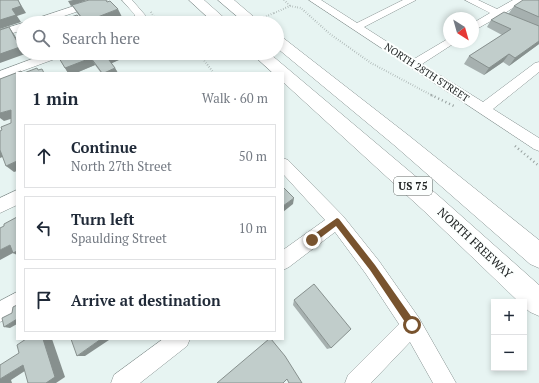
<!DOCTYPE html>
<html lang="en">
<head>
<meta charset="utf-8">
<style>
  body { margin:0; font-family:"PT Serif",serif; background:#f2f2f3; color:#1f2937 }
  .controls { position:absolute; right:12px; bottom:12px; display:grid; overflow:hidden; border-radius:0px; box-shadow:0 2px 6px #0003 }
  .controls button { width:36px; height:36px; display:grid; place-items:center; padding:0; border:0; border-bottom:1px solid #e0e1e3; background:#fff; color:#1f2937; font:20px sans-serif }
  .compass { position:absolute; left:443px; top:12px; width:36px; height:36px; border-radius:50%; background:#fff; box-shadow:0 2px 6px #0003; rotate:143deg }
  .stop { position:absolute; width:12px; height:12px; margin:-9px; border:3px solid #78532e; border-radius:50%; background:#fff }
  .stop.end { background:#78532e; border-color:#fff; box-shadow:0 1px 4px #0008 }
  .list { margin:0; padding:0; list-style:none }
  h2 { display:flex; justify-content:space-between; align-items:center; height:52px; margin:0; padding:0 16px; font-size:17px }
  h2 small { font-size:13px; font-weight:400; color:#747a83 }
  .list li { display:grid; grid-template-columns:26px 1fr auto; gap:12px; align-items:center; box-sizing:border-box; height:64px; margin:0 8px 8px; padding:0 8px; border:1px solid #e0e1e3; border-radius:0px }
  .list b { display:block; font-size:15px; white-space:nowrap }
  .list p { margin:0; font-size:13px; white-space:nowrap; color:#747a83 }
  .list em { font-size:13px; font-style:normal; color:#747a83 }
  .icon { flex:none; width:22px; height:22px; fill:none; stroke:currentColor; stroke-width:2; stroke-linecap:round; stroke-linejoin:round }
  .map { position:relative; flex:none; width:539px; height:383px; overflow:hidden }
  .search { position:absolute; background:#fff; box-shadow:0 2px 6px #0003; left:16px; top:16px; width:268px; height:44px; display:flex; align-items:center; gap:10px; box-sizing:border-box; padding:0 14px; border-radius:22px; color:#747a83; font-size:15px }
  .panel { position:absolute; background:#fff; box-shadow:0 2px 6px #0003; left:16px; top:72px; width:268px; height:268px; border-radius:0px }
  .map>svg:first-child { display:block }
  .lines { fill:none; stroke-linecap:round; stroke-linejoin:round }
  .minor-casing { stroke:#869190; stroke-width:1 }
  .highway-casing { stroke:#869190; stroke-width:1 }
  .path-far1 { stroke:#959e9d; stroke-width:2; stroke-dasharray:0.5 2; stroke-linecap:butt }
  .path { stroke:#959e9d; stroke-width:2.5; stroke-dasharray:1 3; stroke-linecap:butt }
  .minor { fill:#fff; fill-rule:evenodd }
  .highway { fill:#fff; fill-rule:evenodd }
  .path-bridge { stroke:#959e9d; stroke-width:2; stroke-dasharray:0.5 2; stroke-linecap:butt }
  .wall { fill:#a6b0af }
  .shaded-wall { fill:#87908e }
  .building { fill:#c1cdcb; stroke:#87908e }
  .route { fill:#78532e }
  .labels { text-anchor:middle; stroke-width:4; stroke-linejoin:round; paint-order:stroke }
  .far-street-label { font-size:10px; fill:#202424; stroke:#fcfffe }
  .shield { fill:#fcfffe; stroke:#626665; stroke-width:1 }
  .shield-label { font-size:11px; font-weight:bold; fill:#202424 }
  .street-label { font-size:12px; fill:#202424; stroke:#fcfffe }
</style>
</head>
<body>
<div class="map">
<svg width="539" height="383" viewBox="0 0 539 383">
  <rect width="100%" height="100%" fill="#e7f4f2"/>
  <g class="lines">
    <!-- minor casing -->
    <g class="minor-casing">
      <g id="minor">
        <polygon points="92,0 107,0 106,2 43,23 28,23 29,21"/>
        <polygon points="122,0 132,0 145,15 144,22 131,23 135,19 135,15"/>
        <polygon points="309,0 321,0 357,23 403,0 416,0 364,27 414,59 446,40 449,39 449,42 456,42 422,64 483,102 535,63 539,62 539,72 493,109 539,138 539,151 534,149"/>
        <polygon points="465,0 478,0 497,9 513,0 525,0 505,13 539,29 539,36 498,17 473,31 473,23 490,13"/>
        <polygon points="23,23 23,30 0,37 0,30"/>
        <polygon points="48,53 65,53 63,56 0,79 0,71"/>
        <polygon points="283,158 288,160 343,216 379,261 419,318 456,383 433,383 410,342 371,383 345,383 348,375 399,324 366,274 335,232 289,267 283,270 283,250 325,220 283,174"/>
        <polygon points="17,190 17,205 0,213 0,198"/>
        <polygon points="17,292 17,313 0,322 0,301"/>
        <polygon points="163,339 190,339 187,346 140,383 111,383 114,375"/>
      </g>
    </g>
    <!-- highway casing -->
    <g class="highway-casing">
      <g id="highway">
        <polygon points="189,0 204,0 230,23 214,23"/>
        <polygon points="218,0 234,0 261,23 245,23"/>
        <polygon points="277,35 282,37 408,135 539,240 539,268 530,264 394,145 277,48"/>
        <polygon points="251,53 269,53 440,197 539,285 539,316 530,312 524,307 524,302 519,302 424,211 283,82 283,73 273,73"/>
      </g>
    </g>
    <!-- path-far1 -->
    <g class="path-far1">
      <polyline points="284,0 290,6"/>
      <polyline points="151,12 154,17 153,23"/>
      <polyline points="274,13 290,6 301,8 330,34 371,63 433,96"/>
      <polyline points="198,53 214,73"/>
    </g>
    <!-- path -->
    <g class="path">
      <polyline points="431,95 456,107"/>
      <polyline points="515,146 539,166"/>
    </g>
    <!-- minor -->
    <use href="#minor" class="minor"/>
    <!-- highway -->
    <use href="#highway" class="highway"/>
    <!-- path-bridge -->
    <polyline class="path-bridge" points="250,23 274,13"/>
  </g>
  <!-- wall -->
  <g class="wall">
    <polygon points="539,0 539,44 509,66 503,62 484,75 464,64 469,56 502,35 487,27 491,20 509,13 514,6"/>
    <polygon points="72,5 122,17 108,23 84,23 77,13"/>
    <polygon points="68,53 127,53 128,56 111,63 115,68 118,73 101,73 95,65 76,73 68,73 59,58"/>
    <polygon points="294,300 331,348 327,349 293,305"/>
  </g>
  <!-- shaded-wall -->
  <g class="shaded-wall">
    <polygon points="18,0 26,13 17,16 21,22 0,29 0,20 12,9"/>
    <polygon points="73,0 87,0 71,6 68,1"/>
    <polygon points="118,9 122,17 108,23 86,23 85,22"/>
    <polygon points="9,27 14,34 23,50 23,53 25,54 0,63 0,54"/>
    <polygon points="539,41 539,44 509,66 515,58"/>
    <polygon points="113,53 127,53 128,56 110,64 106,56"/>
    <polygon points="509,54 503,62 484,75 489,68"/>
    <polygon points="91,58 95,65 76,73 68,73 65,68"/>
    <polygon points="115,68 118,73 104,73"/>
    <polygon points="11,110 17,117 4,121 0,118 0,113"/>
    <polygon points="0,149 7,155 0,158"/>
    <polygon points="17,161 17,171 14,172 6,166"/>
    <polygon points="294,198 293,204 283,212 283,206"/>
    <polygon points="10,245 17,248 17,255 13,253 0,260 0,250"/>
    <polygon points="17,319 17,324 10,328 4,327"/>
    <polygon points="43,339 52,339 65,377 56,383 46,383"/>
    <polygon points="101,339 109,339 109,340 85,356 77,356"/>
    <polygon points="23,365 34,365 11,380 12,383 0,383 0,379"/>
  </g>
  <!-- building -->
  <g class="building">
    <polygon points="0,0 18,0 21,6 12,9 16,15 0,20"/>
    <polygon points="89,0 106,0 107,2 110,1 118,9 85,22 72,5"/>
    <polygon points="523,0 539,0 539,17 514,6"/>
    <polygon points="504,12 539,26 539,41 515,58 509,54 489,68 469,56 511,29 491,20"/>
    <polygon points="77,15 84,23 53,23"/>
    <polygon points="9,27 20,47 0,54 0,30"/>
    <polygon points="68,53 113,53 106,56 115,68 104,73 102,73 91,58 65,68 59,58 59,56"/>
    <polygon points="37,68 38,70 42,69 44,73 24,73"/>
    <polygon points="21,71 22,73 17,73 17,161 6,166 0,150 0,131 2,130 1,127 11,123 11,110 0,113 0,79"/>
    <polygon points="283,187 294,198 283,206"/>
    <polygon points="17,217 17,251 13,253 10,245 0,250 0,228 4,226 4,224"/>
    <polygon points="314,284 351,329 331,348 294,300"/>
    <polygon points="17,305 17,319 4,327 2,318 12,313 13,307"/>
    <polygon points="26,339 43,339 55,377 46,383 28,383 23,365 0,379 0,365 19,353 17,345"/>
    <polygon points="71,339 101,339 77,356"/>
    <polygon points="269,339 271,339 285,356 302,383 289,383 287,379 283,383 217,383"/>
  </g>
  <!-- route -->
  <polygon class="route" points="337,218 339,219 375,265 415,322 416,325 415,328 412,329 409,328 370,270 336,226 315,242 310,242 310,237"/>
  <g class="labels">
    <!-- far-street labels -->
    <g class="far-street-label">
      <text transform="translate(427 72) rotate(33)" y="4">NORTH 28TH STREET</text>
    </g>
    <!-- shield labels -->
    <rect class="shield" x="394" y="177" width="38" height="18" rx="3"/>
    <g class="shield-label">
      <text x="413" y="190">US 75</text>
    </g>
    <!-- street labels -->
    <g class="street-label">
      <text transform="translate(475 243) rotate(43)" y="4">NORTH FREEWAY</text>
    </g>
  </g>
</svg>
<div class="controls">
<button>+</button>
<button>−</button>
</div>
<svg class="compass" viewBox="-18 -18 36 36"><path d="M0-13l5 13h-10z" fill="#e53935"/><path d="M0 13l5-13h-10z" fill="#747a83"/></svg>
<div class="stop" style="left:412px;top:325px"></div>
<div class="stop end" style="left:312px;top:240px"></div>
<div class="search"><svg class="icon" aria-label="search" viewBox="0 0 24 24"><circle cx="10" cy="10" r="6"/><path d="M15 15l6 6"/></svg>Search here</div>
<section class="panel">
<h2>1 min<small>Walk · 60 m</small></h2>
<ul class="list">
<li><svg class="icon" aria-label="ahead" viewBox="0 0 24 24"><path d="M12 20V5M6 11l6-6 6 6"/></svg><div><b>Continue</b><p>North 27th Street</p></div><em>50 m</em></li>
<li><svg class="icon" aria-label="left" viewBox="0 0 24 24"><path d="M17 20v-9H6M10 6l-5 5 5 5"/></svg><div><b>Turn left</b><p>Spaulding Street</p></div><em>10 m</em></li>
<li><svg class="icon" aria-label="arrive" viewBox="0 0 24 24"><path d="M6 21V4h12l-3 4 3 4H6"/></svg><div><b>Arrive at destination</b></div></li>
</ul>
</section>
</div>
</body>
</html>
